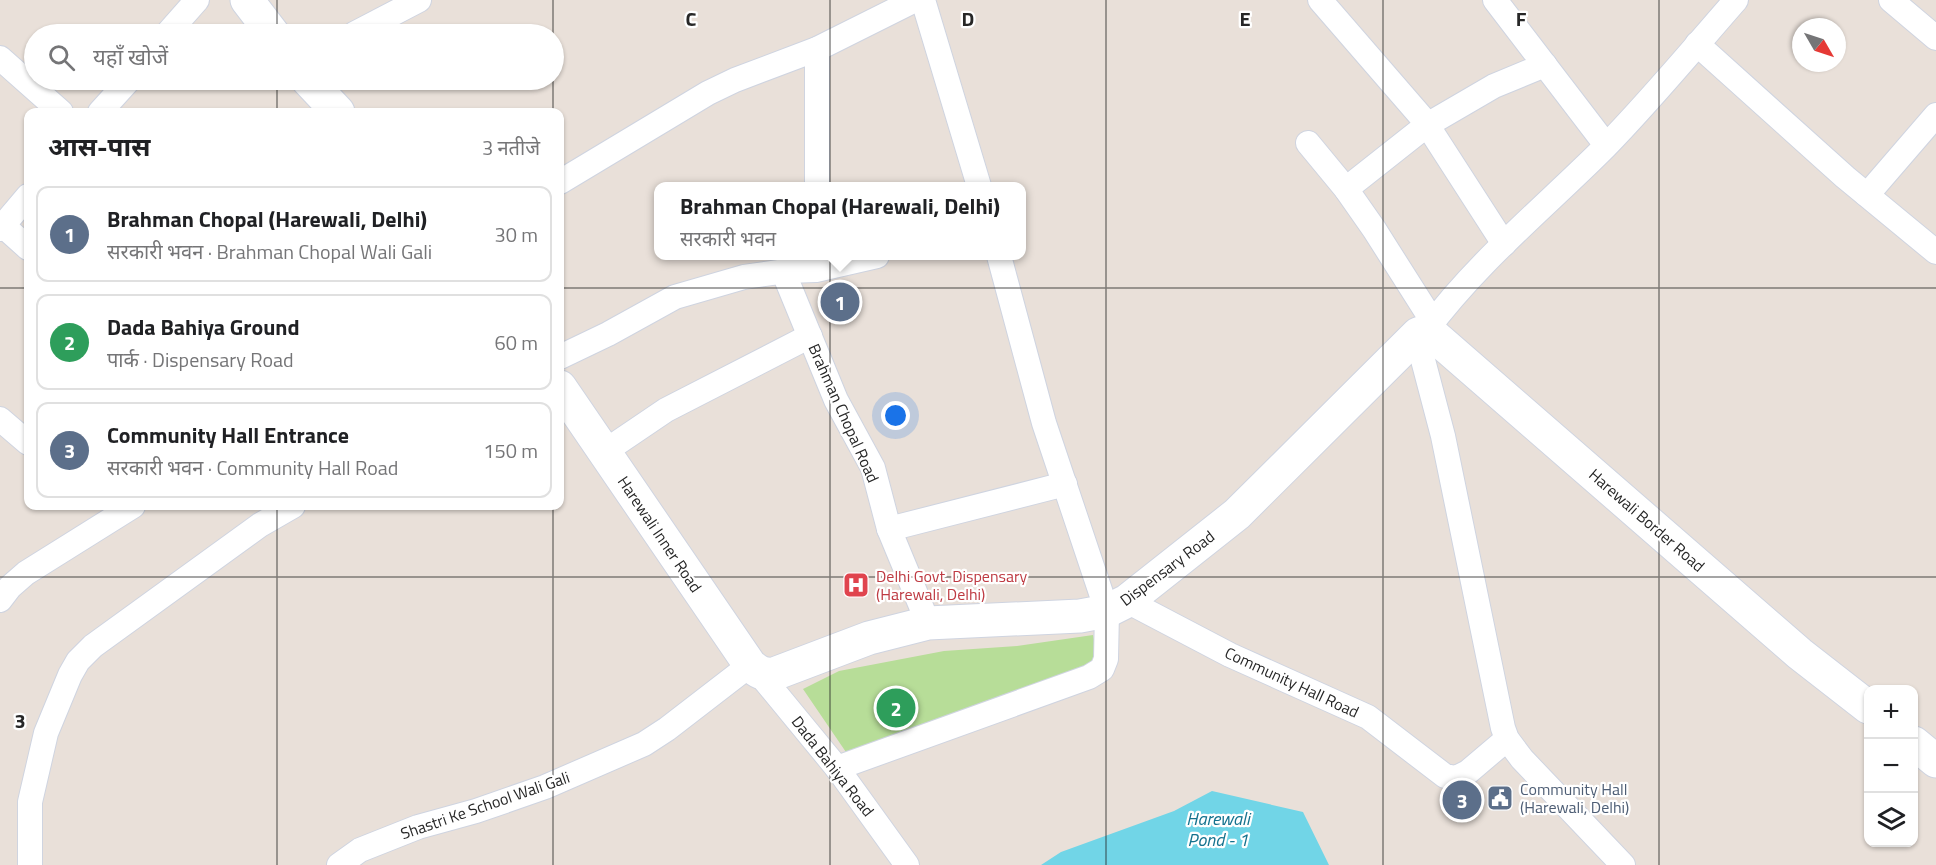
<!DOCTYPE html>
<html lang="hi">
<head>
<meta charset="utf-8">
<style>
  body { margin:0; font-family:"Titillium Web","Noto Sans Devanagari",sans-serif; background:#f6f6f6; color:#202124 }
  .controls { position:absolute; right:18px; bottom:18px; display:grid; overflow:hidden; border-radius:12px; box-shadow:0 2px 4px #0004 }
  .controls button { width:54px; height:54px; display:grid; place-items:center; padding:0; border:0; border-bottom:2px solid #e0e0e0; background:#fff; color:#202124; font:30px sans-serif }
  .compass { position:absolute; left:1792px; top:18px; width:54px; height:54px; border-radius:50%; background:#fff; box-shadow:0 2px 4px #0004; rotate:129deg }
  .you { position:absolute; left:896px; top:416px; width:21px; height:21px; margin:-15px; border:4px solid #fff; border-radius:50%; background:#1a73e8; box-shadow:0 0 0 9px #1a73e833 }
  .badge { display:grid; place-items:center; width:39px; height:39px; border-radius:50%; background:#2563eb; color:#fff; font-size:20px; font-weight:700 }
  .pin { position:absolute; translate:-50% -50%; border:3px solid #fff; box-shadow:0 2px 6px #0006 }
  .popup { position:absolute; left:654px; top:182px; width:372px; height:78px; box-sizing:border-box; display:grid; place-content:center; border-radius:12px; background:#fff; filter:drop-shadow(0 2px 4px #0005); font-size:20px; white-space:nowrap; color:#757577 }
  .popup b { font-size:22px; color:#202124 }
  .popup::after { content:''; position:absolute; left:50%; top:100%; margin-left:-12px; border:12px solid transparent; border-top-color:#fff }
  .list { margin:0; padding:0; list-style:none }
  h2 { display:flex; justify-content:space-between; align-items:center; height:78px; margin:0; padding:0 24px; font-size:26px }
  h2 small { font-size:20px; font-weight:400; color:#757577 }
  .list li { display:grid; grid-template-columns:39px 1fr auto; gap:18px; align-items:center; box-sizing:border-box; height:96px; margin:0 12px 12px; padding:0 12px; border:2px solid #e0e0e0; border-radius:12px }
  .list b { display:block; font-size:22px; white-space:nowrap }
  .list p { margin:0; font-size:20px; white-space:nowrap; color:#757577 }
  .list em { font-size:20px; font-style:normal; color:#757577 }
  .icon { flex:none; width:33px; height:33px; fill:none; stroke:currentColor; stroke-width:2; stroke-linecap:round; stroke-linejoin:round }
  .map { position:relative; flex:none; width:1936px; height:865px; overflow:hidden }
  .search { position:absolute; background:#fff; box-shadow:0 2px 4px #0004; left:24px; top:24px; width:540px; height:66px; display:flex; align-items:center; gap:15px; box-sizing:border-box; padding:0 21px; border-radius:33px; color:#757577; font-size:22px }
  .panel { position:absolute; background:#fff; box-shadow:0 2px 4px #0004; left:24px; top:108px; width:540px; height:402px; border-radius:12px }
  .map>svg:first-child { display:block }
  .green { fill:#b7dd98 }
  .water { fill:#71d5e7 }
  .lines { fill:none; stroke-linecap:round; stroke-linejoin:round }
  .street-casing { stroke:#cfd4e0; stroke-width:26 }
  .secondary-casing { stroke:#cfd4e0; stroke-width:35 }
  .street { stroke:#fff; stroke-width:24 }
  .secondary { stroke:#fff; stroke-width:33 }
  .grid { fill:none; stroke:#272727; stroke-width:1.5; stroke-opacity:0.55 }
  .labels { text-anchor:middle; stroke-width:4.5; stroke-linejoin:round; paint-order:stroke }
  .street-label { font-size:16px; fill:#272727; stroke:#fff }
  .health-label { font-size:16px; fill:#be3a42; stroke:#fff; text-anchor:start }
  .service-label { font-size:16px; fill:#4e5e75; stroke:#fff; text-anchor:start }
  .water-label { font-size:18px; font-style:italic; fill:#14728e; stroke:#fff }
  .grid-label { font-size:20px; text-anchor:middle; font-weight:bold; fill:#272727; stroke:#fff; stroke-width:4.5; stroke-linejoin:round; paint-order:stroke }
</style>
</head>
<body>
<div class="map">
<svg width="1936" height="865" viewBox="0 0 1936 865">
  <rect width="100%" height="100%" fill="#e9e0d9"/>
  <!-- green -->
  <polygon class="green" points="1093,635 1097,654 1091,669 850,758 803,689 839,671 944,651 1017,646"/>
  <!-- water -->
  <polygon class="water" points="1212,791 1303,812 1329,865 1041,865 1061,852 1174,811"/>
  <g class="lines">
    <!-- street casing -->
    <g class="street-casing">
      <g id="street">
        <polyline points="923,0 979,186"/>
        <polyline points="1320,0 1424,120 1504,244"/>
        <polyline points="1495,0 1606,145"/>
        <polyline points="1891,0 1936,38"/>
        <polyline points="167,34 197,0"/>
        <polyline points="354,34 419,0"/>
        <polyline points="1697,44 1845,177 1936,252"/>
        <polyline points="0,58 61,112"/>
        <polyline points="100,112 129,80"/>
        <polyline points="1308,143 1346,189 1374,229 1433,322"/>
        <polyline points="560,182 708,93 735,80 817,49 915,0"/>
        <polyline points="817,186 817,49"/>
        <polyline points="1346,189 1427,125 1494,86 1545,65"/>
        <polyline points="1867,195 1936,115"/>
        <polyline points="0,223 28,248"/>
        <polyline points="0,229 28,196"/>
        <polyline points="783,271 836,400 873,468 889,529 928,623"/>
        <path d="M 1426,331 C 1477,262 1545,207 1605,147 C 1651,100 1693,49 1736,0"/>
        <polyline points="1414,338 1423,360 1443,436 1503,728 1507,739 1522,759 1623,865"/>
        <polyline points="560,357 608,334 675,297 744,277 786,271 816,270 877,256"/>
        <polyline points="0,419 28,443"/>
        <polyline points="604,452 666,410 810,336"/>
        <polyline points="889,529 1065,484"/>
        <polyline points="0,600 10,587 26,573 133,506"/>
        <polyline points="1127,601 1230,655 1368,717 1445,776 1456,778 1468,772 1507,739"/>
        <polyline points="758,672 837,768 907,865"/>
        <polyline points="837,768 1089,677 1102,669 1106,659 1107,611 1044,423 999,256"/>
        <polyline points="30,865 30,802 46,733 70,675 78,661 93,646 260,525 293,506"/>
        <polyline points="339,865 360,850 418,827 476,811 545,787 644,744 667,729 750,665"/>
      </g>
    </g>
    <!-- secondary casing -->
    <g class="secondary-casing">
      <g id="secondary">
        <polyline points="247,0 273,34"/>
        <polyline points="308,80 338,112"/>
        <path d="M 560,387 L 750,665 C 758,672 763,675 774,674 L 869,638 L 928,623 L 1080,616 L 1107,611 L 1127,601 L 1237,514 L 1418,334 L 1426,331 L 1433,335 L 1800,654 L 1868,707"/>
        <polyline points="1914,743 1936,761"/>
      </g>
    </g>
    <!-- street -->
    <use href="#street" class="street"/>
    <!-- secondary -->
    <use href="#secondary" class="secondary"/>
  </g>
  <!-- grid -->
  <path class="grid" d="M 277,0 L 277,34M 553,0 L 553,34M 830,0 L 830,865M 1106,0 L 1106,865M 1383,0 L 1383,865M 1659,0 L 1659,865M 277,80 L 277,112M 553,80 L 553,112M 0,288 L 28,288M 560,288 L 1936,288M 277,506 L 277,865M 553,506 L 553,865M 0,577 L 1936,577"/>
  <!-- icons -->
  <defs>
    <g id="hospital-square" transform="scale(1.35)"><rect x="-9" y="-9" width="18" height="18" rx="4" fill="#e0444e" stroke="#fff"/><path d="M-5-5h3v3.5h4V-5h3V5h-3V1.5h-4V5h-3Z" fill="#fff"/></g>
    <g id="civic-square" transform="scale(1.35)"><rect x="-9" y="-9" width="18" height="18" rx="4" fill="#5c6f8a" stroke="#fff"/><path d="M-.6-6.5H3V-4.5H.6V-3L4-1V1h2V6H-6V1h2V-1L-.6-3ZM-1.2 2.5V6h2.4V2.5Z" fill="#fff"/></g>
  </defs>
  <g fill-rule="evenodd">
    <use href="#hospital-square" x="856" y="585"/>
    <use href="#civic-square" x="1500" y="798"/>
  </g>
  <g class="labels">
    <!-- street labels -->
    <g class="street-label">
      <text transform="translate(844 413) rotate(66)" y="6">Brahman Chopal Road</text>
      <text transform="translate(1647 520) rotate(41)" y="6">Harewali Border Road</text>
      <text transform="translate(660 534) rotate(56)" y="6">Harewali Inner Road</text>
      <text transform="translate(1167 568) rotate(-37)" y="6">Dispensary Road</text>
      <text transform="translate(1292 682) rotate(25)" y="6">Community Hall Road</text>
      <text transform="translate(833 766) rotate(52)" y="6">Dada Bahiya Road</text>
      <text transform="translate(485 805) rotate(-19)" y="6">Shastri Ke School Wali Gali</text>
    </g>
    <!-- health labels -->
    <g class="health-label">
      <text x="876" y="582">Delhi Govt. Dispensary<tspan x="876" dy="18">(Harewali, Delhi)</tspan></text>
    </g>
    <!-- service labels -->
    <g class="service-label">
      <text x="1520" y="795">Community Hall<tspan x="1520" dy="18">(Harewali, Delhi)</tspan></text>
    </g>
    <!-- water labels -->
    <g class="water-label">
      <text x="1218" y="825">Harewali<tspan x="1218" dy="21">Pond - 1</tspan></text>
    </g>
  </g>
  <g class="grid-label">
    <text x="691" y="26">C</text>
    <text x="968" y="26">D</text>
    <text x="1245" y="26">E</text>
    <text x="1521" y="26">F</text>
    <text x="20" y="728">3</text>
  </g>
</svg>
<div class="controls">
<button>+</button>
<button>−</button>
<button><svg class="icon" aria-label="layers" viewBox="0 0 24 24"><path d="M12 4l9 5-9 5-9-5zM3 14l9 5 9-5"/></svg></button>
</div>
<svg class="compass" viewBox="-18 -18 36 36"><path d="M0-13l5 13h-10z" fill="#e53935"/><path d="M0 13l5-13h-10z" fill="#757577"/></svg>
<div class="you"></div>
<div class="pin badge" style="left:840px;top:302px;background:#5c6f8a">1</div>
<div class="popup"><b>Brahman Chopal (Harewali, Delhi)</b>सरकारी भवन</div>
<div class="pin badge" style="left:896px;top:708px;background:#2e9e5b">2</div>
<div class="pin badge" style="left:1462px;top:800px;background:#5c6f8a">3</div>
<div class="search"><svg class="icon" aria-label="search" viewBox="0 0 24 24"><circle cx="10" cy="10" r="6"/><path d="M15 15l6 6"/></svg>यहाँ खोजें</div>
<section class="panel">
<h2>आस-पास<small>3 नतीजे</small></h2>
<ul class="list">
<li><span class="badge" style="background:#5c6f8a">1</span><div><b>Brahman Chopal (Harewali, Delhi)</b><p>सरकारी भवन · Brahman Chopal Wali Gali</p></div><em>30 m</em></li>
<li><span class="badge" style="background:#2e9e5b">2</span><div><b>Dada Bahiya Ground</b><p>पार्क · Dispensary Road</p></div><em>60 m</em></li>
<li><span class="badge" style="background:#5c6f8a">3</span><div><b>Community Hall Entrance</b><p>सरकारी भवन · Community Hall Road</p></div><em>150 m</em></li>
</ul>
</section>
</div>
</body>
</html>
